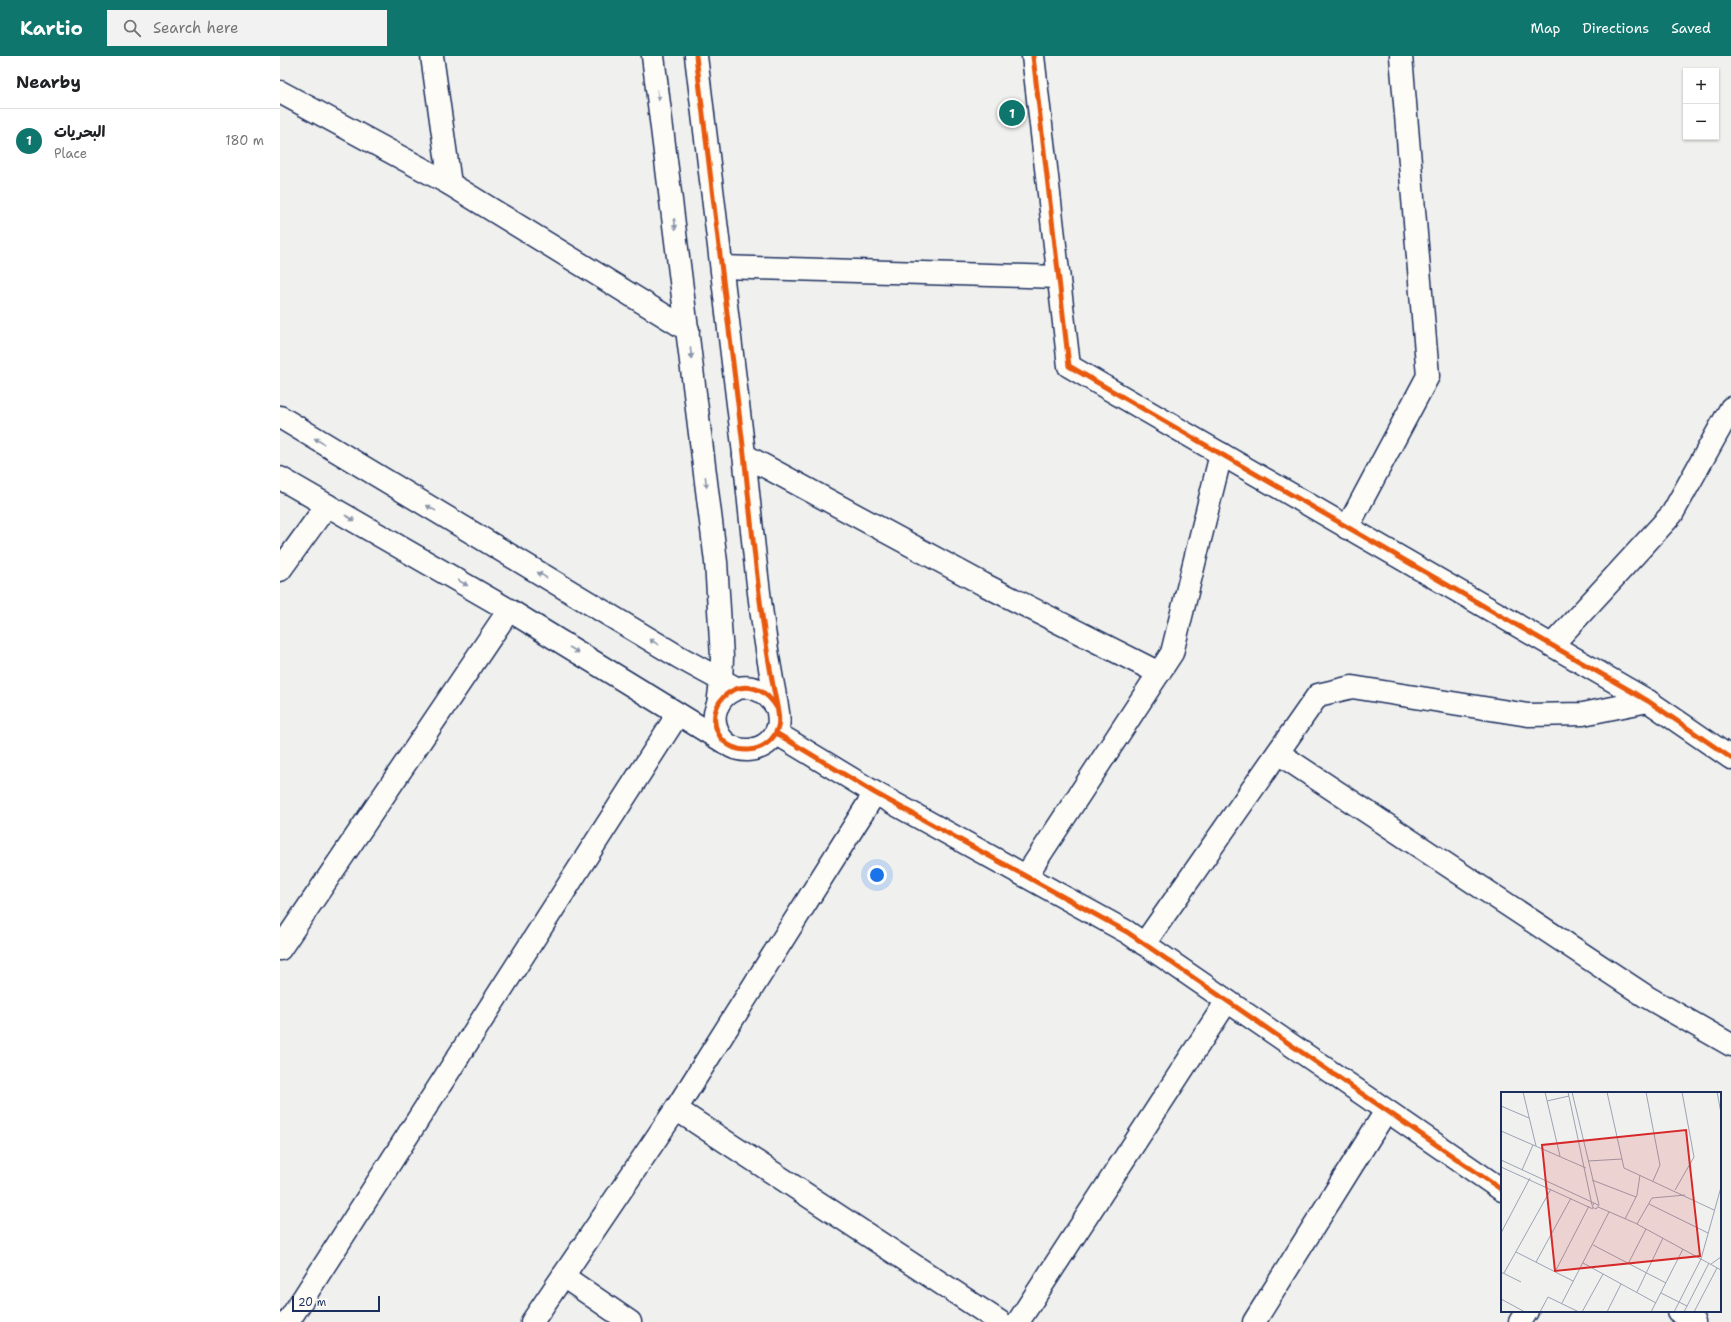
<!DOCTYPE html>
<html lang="en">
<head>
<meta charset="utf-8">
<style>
  body { margin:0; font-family:"Shantell Sans","Playpen Sans Arabic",sans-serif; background:#f2f2f2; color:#202124 }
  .controls { position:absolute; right:12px; top:12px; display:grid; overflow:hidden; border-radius:0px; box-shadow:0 1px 3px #0004 }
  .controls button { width:36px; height:36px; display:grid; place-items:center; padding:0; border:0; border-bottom:1px solid #e0e0e0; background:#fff; color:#202124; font:20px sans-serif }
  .scale { position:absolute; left:12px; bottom:10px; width:88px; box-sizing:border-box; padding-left:4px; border:2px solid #1b2f5e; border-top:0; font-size:11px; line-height:14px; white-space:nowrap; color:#1b2f5e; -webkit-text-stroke:3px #fdfcf7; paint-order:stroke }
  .you { position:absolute; left:597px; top:819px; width:14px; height:14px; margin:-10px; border:3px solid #fff; border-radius:50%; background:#1a73e8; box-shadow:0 0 0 6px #1a73e833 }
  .badge { display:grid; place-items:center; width:26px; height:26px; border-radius:50%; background:#0f766e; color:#fff; font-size:13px; font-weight:700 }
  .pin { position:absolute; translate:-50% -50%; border:2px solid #fff; box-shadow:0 1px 4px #0006 }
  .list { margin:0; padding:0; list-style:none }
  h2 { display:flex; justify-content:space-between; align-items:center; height:52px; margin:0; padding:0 16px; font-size:17px }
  h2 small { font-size:13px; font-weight:400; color:#757577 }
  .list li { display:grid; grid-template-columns:26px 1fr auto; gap:12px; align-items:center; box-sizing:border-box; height:64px; padding:0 16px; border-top:1px solid #e0e0e0 }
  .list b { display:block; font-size:15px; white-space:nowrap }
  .list p { margin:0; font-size:13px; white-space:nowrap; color:#757577 }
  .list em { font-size:13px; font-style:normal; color:#757577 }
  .icon { flex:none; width:22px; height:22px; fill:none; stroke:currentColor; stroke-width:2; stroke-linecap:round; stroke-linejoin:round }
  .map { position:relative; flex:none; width:1451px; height:1266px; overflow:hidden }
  header { display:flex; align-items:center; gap:24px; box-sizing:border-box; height:56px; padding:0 20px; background:#0f766e; color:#fff }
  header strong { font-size:19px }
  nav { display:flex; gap:22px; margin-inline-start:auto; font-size:14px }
  .search { width:280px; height:36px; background:#f2f2f2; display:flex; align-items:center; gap:10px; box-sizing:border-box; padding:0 14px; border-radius:0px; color:#757577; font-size:15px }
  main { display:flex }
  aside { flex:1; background:#fff }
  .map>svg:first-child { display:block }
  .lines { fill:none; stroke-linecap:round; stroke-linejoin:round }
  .street-casing { stroke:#1b2f5e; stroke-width:25 }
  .secondary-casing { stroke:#1b2f5e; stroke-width:25 }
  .street { stroke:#fdfcf7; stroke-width:22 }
  .secondary { stroke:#fdfcf7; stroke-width:22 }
  .cycleway-casing { stroke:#fdfcf7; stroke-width:8 }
  .cycleway { stroke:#e8590c; stroke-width:5 }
  .oneway { fill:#8c96aa }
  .inset-road { fill:none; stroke:#9ba3b4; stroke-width:1 }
  .view { fill:#d62828; fill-opacity:0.15; stroke:#d62828; stroke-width:2 }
  .inset-edge { fill:none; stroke:#1b2f5e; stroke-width:2 }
</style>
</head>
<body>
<header>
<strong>Kartio</strong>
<div class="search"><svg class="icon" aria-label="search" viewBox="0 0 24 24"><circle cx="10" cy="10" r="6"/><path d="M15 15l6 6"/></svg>Search here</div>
<nav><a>Map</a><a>Directions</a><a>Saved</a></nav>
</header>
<main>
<aside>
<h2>Nearby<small></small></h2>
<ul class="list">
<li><span class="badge">1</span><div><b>البحريات</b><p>Place</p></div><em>180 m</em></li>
</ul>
</aside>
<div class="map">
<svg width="1451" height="1266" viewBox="0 0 1451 1266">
  <rect width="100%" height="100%" fill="#f0f0ee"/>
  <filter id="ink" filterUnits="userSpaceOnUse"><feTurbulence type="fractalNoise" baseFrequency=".025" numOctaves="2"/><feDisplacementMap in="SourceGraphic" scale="8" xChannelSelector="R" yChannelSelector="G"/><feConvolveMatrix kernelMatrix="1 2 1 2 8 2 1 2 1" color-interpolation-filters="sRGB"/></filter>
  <g filter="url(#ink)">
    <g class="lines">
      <!-- street casing -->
      <g class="street-casing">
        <g id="street">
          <polyline points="152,0 170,128"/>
          <polyline points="753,0 789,310 1368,645 1451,702"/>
          <polyline points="0,36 170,128 408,274"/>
          <polyline points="442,211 778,221"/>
          <polyline points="464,399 703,528 879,617"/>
          <polyline points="1067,472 1148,320 1121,0"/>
          <polyline points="0,514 47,449"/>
          <polyline points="1272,589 1392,458 1451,352"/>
          <polyline points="998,697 1367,941 1451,989"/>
          <polyline points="746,820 892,597 941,398"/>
          <polyline points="864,888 1038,639 1072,631 1248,659 1303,658 1368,645"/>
          <polyline points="0,893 229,554"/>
          <polyline points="396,1053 720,1266"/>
          <polyline points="283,1220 350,1266"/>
          <polyline points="8,1266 398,658"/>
          <polyline points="252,1266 396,1053 595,737"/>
          <polyline points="738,1266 947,945"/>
          <polyline points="974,1266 1106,1055"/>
          <polyline points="1240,1266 1247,1255"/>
        </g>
      </g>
      <!-- secondary casing -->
      <g class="secondary-casing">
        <g id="secondary">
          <polyline points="373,0 436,506 442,601 441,625 438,649"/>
          <path d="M 416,0 C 432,133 448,265 464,398 C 473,482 480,567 497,650 C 498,657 500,664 498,671 C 490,699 450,702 438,677 C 421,641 472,609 497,652"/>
          <polyline points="0,361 399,601 452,630"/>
          <polyline points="0,422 229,554 444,686"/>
          <polyline points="496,677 595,737 847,876 1222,1134"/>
          <polyline points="1398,1255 1414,1266"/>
        </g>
      </g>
      <!-- street -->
      <use href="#street" class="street"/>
      <!-- secondary -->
      <use href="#secondary" class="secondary"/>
      <!-- cycleway casing -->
      <g class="cycleway-casing">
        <g id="cycleway">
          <path d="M 416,0 C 432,133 448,265 464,398 C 473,482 480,567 497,650 C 498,657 500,664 498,671 C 490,699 450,702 438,677 C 421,641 472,609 497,652"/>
          <polyline points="753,0 789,310 1368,645 1451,702"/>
          <polyline points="496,677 595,737 847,876 1222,1134"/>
        </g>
      </g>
      <!-- cycleway -->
      <use href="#cycleway" class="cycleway"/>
    </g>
    <!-- one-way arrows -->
    <defs><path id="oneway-solid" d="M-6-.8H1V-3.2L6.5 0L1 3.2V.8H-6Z"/></defs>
    <g class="oneway">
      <use href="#oneway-solid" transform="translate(378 39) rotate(83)"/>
      <use href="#oneway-solid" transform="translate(395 168) rotate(83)"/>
      <use href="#oneway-solid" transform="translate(411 297) rotate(83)"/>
      <use href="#oneway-solid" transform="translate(39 385) rotate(-149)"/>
      <use href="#oneway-solid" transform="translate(426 426) rotate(83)"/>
      <use href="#oneway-solid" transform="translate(151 452) rotate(-149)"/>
      <use href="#oneway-solid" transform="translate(70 462) rotate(30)"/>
      <use href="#oneway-solid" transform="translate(262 519) rotate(-149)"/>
      <use href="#oneway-solid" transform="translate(183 527) rotate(30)"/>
      <use href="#oneway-solid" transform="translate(374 586) rotate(-149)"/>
      <use href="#oneway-solid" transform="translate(294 594) rotate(32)"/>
    </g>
  </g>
  <!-- overview -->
  <g transform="translate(1221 1036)">
    <rect width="220" height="220" fill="#f0f0ee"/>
    <path class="inset-road" d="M 22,0 L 35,54M 44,0 L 59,64M 67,0 L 91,113M 71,0 L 98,113 L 95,117 L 91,115 L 93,111 L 97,113M 106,0 L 123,76 L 213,118M 145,0 L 159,73 L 152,89M 216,0 L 220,21M 46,9 L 68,4M 0,14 L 28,26M 0,39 L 85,76M 0,68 L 93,111M 87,69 L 121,67M 0,75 L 92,117M 21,78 L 32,53M 91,88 L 135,105M 174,98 L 193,65 L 181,0M 148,112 L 207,141M 97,115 L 134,131 L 220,178M 124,127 L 136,103 L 139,83M 136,132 L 151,106 L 184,103M 0,141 L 29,86M 92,153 L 165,191M 15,160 L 72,189M 35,170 L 70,106M 82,171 L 155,211M 127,172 L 145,137M 210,172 L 220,165M 0,180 L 20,190M 54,180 L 88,114M 3,181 L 50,97M 136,200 L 162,146M 160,201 L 186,214M 0,207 L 24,220M 61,211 L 108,120M 39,220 L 47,205 L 78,220M 81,220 L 102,182M 106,220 L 120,192M 150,220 L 182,157M 173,220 L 200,167 L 220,95M 183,220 L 208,171M 193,220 L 216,176"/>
    <path class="view" d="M 185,38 L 199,164 L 54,179 L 41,53 Z"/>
    <rect width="220" height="220" class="inset-edge"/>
  </g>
</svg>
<div class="controls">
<button>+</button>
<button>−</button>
</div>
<div class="scale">20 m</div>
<div class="you"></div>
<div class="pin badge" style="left:732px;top:57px">1</div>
</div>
</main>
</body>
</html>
